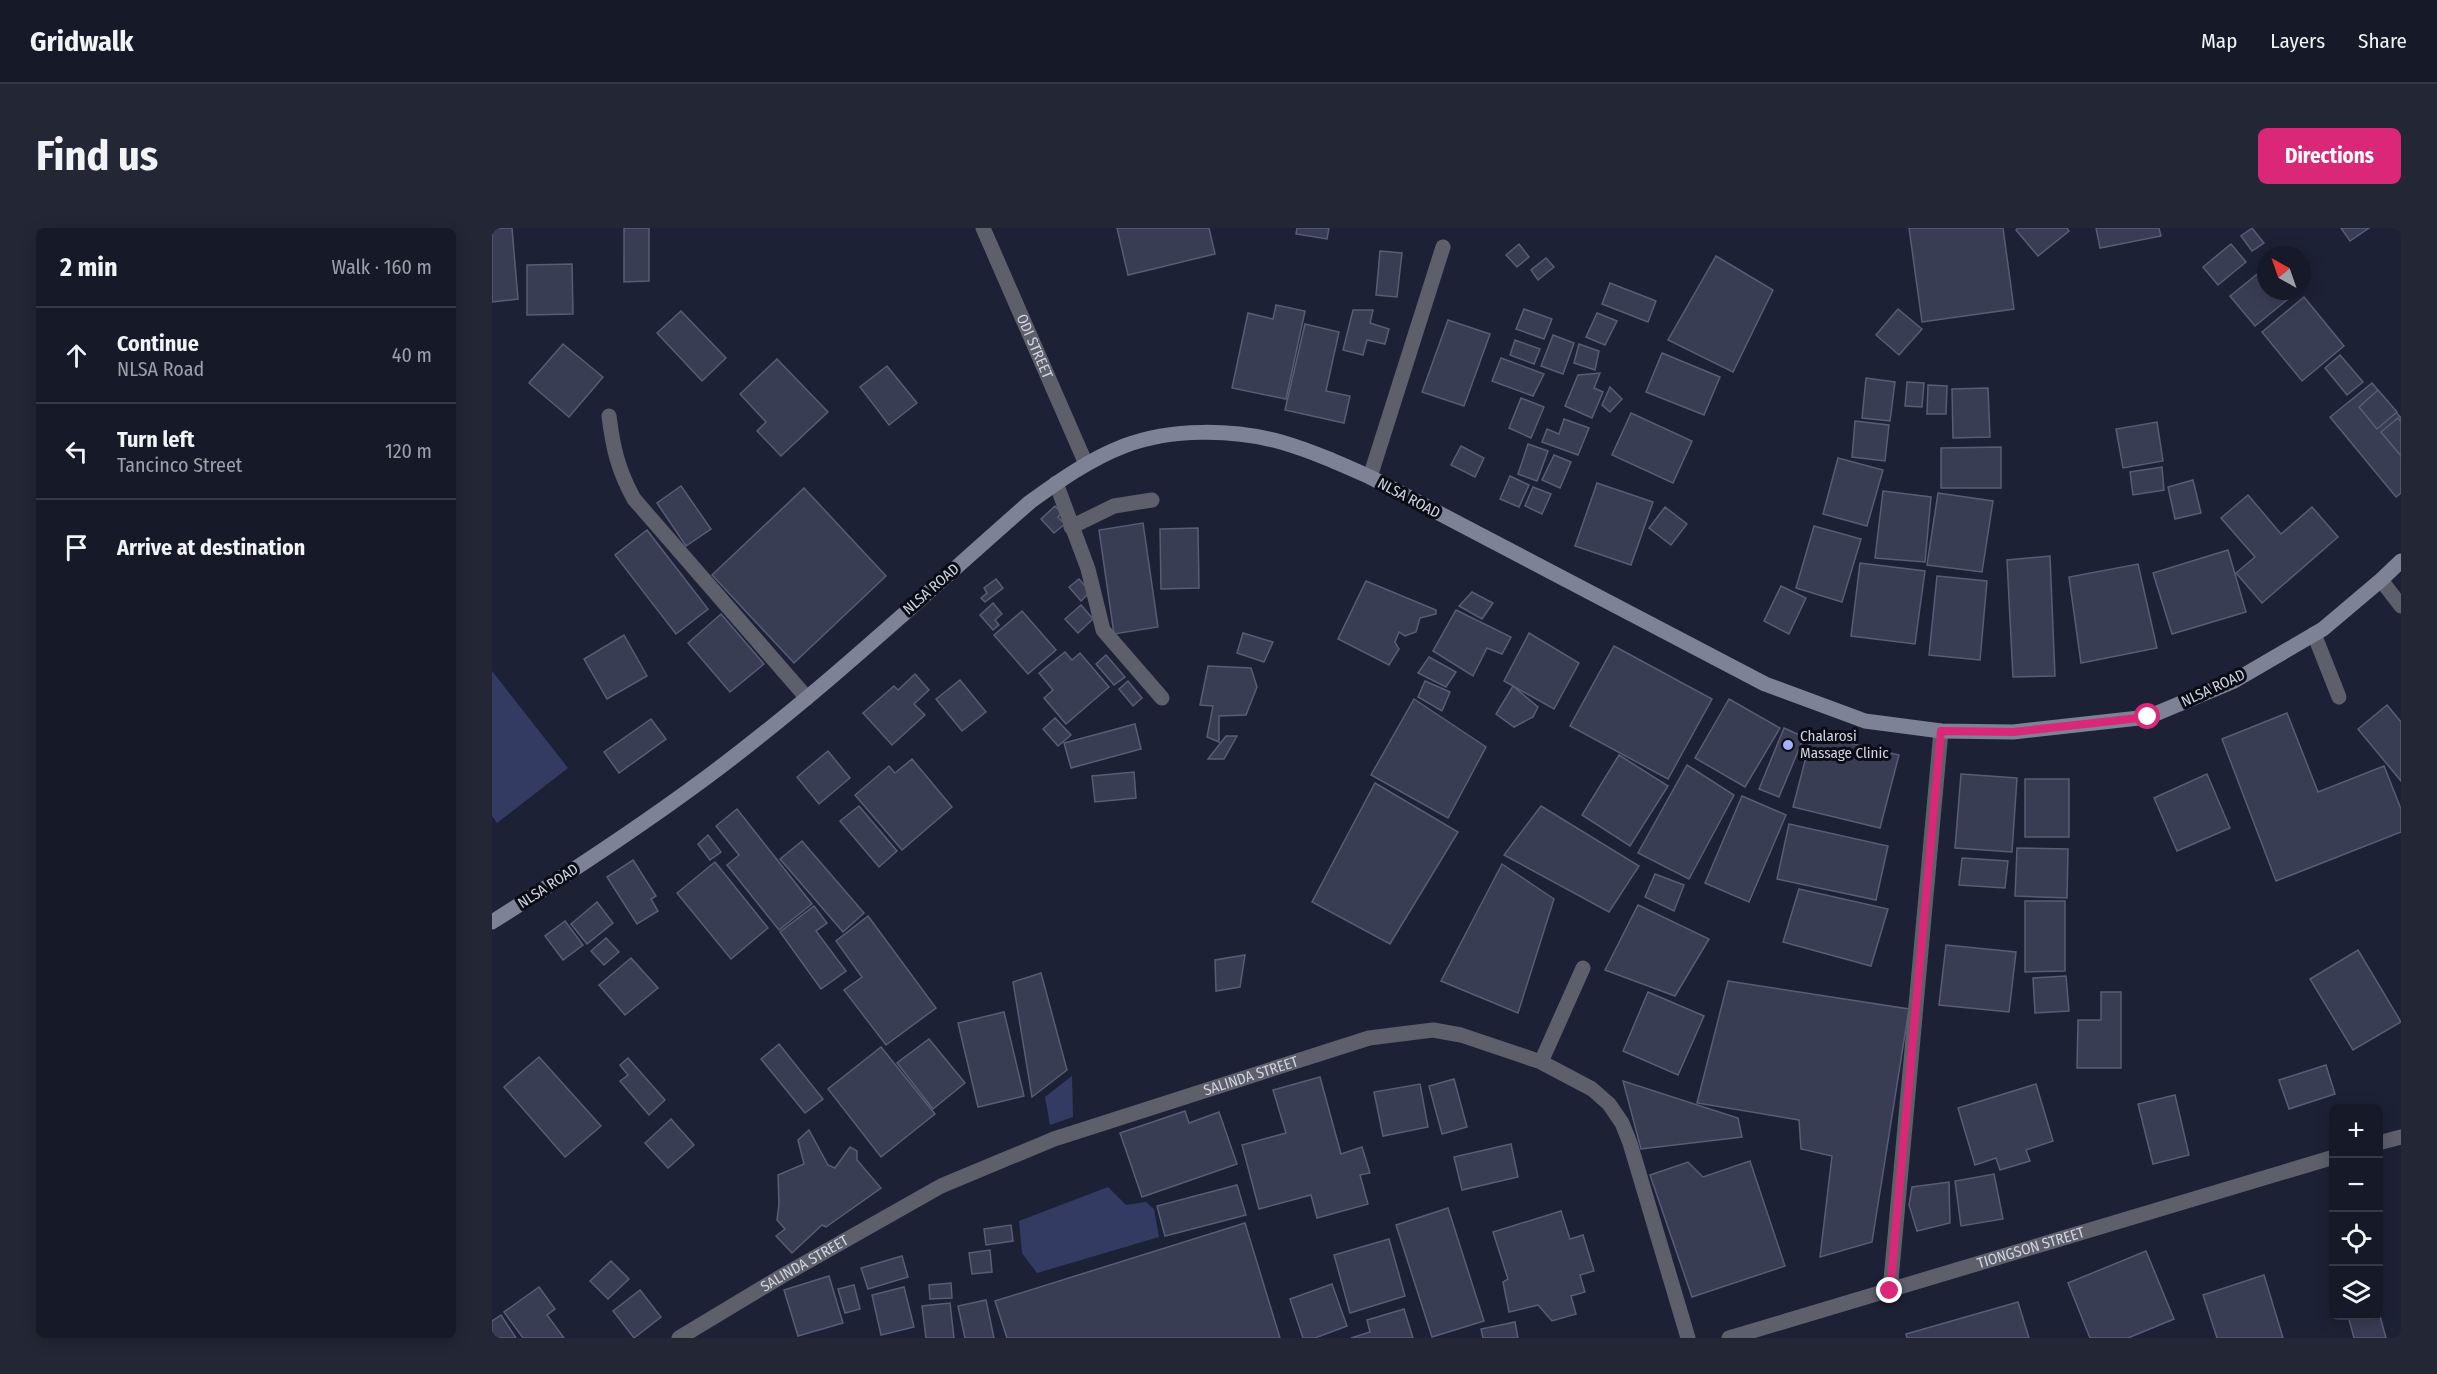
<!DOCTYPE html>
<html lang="en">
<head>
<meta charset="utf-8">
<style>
  body { margin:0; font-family:"Fira Sans Condensed",sans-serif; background:#232634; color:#f1f3f6 }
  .controls { position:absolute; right:18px; bottom:18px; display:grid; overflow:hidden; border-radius:9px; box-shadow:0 3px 15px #0003 }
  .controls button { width:54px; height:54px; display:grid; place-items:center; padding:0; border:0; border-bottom:2px solid #353845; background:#161928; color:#f1f3f6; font:30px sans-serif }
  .compass { position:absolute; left:1765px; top:18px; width:54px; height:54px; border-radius:50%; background:#161928; box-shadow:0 3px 15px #0003; rotate:320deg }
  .stop { position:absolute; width:18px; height:18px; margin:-14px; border:4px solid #db2777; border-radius:50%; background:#fff }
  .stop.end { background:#db2777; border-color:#fff; box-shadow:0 2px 6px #0008 }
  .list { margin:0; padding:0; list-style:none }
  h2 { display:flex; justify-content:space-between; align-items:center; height:78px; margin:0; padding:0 24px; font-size:26px }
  h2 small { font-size:20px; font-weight:400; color:#9ea0a8 }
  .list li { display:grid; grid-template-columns:39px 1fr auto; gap:18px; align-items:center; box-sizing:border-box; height:96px; padding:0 24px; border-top:2px solid #353845 }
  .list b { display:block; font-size:22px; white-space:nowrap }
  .list p { margin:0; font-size:20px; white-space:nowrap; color:#9ea0a8 }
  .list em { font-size:20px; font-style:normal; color:#9ea0a8 }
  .icon { flex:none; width:33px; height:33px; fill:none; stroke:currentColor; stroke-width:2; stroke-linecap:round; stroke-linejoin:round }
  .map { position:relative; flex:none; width:1909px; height:1110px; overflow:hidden; border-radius:9px }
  header { display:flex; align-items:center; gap:36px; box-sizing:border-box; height:84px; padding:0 30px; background:#161928; border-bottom:2px solid #353845 }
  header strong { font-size:28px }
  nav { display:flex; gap:33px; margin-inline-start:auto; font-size:21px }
  .intro { display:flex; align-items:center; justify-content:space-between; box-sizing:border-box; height:144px; padding:0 36px }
  h1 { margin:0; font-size:42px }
  .button { padding:15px 27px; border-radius:9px; background:#db2777; color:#fff; font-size:21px; font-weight:700 }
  main { display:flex; gap:36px; padding:0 36px }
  aside { flex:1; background:#161928; border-radius:9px; box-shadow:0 3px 15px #0003 }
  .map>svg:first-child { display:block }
  .green { fill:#333b62 }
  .building { fill:#383d54; stroke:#575d76; stroke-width:1.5 }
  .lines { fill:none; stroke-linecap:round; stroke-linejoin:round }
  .service { stroke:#5d606b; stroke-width:15 }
  .minor { stroke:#5d606b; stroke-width:15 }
  .tertiary { stroke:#5d606b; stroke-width:15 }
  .secondary { stroke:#7d8294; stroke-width:15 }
  .route { stroke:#db2777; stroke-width:8 }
  .poi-dot { fill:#a2b2fd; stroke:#0a0c15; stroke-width:2 }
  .labels { text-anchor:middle; stroke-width:6; stroke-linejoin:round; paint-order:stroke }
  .street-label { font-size:15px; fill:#d0d4e2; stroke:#0a0c15 }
  .poi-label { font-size:15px; fill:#d0d4e2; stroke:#0a0c15; text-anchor:start }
</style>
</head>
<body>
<header>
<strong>Gridwalk</strong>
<nav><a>Map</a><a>Layers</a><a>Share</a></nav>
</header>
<div class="intro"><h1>Find us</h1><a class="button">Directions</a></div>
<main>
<aside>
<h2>2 min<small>Walk · 160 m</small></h2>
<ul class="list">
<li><svg class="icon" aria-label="ahead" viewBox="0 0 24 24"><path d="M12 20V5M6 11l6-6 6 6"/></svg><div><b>Continue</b><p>NLSA Road</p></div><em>40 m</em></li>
<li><svg class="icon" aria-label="left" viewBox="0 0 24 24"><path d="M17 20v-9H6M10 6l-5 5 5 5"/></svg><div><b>Turn left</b><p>Tancinco Street</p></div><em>120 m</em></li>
<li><svg class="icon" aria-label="arrive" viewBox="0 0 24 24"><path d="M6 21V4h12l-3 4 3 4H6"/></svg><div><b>Arrive at destination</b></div></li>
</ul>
</aside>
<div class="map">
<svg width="1909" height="1110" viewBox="0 0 1909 1110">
  <rect width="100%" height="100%" fill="#1d2136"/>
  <!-- green -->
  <g class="green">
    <polygon points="0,443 76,540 5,595 0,588"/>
    <polygon points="580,848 581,889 558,897 553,869"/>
    <polygon points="616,959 634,977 654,974 662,981 667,1009 545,1045 530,1025 527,993"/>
  </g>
  <!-- building -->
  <g class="building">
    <polygon points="0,0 20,0 26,71 0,74"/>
    <polygon points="132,0 157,0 157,53 132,54"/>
    <polygon points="625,0 717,0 723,26 636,47"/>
    <polygon points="805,0 837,0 835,11 804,6"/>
    <polygon points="1417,0 1511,0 1522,81 1430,94"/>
    <polygon points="1526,0 1575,0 1577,3 1546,28 1524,2"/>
    <polygon points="1604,0 1667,0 1669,8 1608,20"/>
    <polygon points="1760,0 1772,15 1760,23 1749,8"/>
    <polygon points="1849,0 1877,0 1858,13"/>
    <polygon points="1027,16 1037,29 1025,39 1014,27"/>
    <polygon points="1739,16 1754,34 1726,57 1711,39"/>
    <polygon points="888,23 910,25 905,69 884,67"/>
    <polygon points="1224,28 1281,62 1241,144 1176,112"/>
    <polygon points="1054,30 1062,39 1046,52 1039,42"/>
    <polygon points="80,36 81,86 35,87 35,37"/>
    <polygon points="1774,39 1774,63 1806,63 1763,98 1738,68"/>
    <polygon points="1118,55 1164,73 1156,94 1110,76"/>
    <polygon points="1812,69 1852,118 1810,153 1770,104"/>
    <polygon points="784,77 813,83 794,171 740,160 756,85 781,91"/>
    <polygon points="1032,81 1060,91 1052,111 1024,101"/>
    <polygon points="1406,81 1430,101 1407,127 1384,107"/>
    <polygon points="861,82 881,82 878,95 897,101 893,116 875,112 871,127 851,122"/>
    <polygon points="189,83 234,130 210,153 165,105"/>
    <polygon points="1105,85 1125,93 1113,117 1094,109"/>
    <polygon points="956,92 998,106 972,178 930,164"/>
    <polygon points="813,96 847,104 834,163 858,168 852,195 793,182"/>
    <polygon points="1061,107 1082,115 1071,146 1049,138"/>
    <polygon points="1023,112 1048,121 1042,136 1018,127"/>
    <polygon points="71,116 111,149 77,189 37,155"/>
    <polygon points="1087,116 1107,123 1103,142 1082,135"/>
    <polygon points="1170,125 1228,149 1212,187 1154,164"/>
    <polygon points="1848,127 1871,154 1855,167 1833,140"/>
    <polygon points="1009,130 1052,146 1041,168 1000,153"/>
    <polygon points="285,131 336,184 289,228 265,203 274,194 248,166"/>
    <polygon points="395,138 425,175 397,197 368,159"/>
    <polygon points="1108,145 1102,160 1111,164 1100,190 1073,178 1086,147"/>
    <polygon points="1374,150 1403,154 1398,193 1370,190"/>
    <polygon points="1415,154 1432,155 1430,179 1413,178"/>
    <polygon points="1880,155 1909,190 1909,265 1904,269 1838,189"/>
    <polygon points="1436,157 1455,158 1454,186 1435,186"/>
    <polygon points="1118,159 1130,171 1118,184 1110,177"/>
    <polygon points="1496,160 1498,209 1461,210 1460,161"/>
    <polygon points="1886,162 1905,184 1885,201 1867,179"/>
    <polygon points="1029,170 1052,179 1039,210 1017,200"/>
    <polygon points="1139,185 1200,213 1181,255 1120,227"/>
    <polygon points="1906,190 1909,194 1909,228 1889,204"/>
    <polygon points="1072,191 1097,200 1086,227 1050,214 1055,201 1067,206"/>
    <polygon points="1363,193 1397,197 1393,233 1360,229"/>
    <polygon points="1665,194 1671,233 1631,240 1624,201"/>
    <polygon points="1036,216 1056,223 1045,253 1026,246"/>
    <polygon points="969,218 992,230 983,249 959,237"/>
    <polygon points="1509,219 1509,260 1449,260 1449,220"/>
    <polygon points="1062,227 1079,234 1068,260 1050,252"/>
    <polygon points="1346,230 1391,242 1375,298 1331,286"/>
    <polygon points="1670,239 1672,262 1641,267 1638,244"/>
    <polygon points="1018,248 1037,257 1027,279 1008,271"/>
    <polygon points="1701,252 1709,285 1683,291 1676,259"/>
    <polygon points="1105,255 1161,274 1139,337 1083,318"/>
    <polygon points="189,258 219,301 194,318 165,275"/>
    <polygon points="1041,259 1059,266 1050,286 1033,278"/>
    <polygon points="312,260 394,348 302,435 220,347"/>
    <polygon points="1391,263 1439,269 1433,334 1383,330"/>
    <polygon points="1446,265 1501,273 1490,344 1435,337"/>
    <polygon points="1756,267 1789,306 1820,279 1846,309 1770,375 1744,345 1763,329 1729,290"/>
    <polygon points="563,278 570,285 566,289 573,296 562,305 549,291"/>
    <polygon points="1173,279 1195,296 1179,317 1157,300"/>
    <polygon points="651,295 666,399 622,406 607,302"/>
    <polygon points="1322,298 1369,311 1350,374 1304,360"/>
    <polygon points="706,300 707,360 669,361 668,301"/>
    <polygon points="155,302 216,381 184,406 123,327"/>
    <polygon points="1736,322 1754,384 1680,406 1661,345"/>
    <polygon points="1558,328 1563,448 1521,449 1515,332"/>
    <polygon points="1368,335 1433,343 1423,416 1359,408"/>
    <polygon points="1646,336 1665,420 1589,435 1577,349"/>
    <polygon points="1445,348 1495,353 1488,432 1437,427"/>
    <polygon points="504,351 511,360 493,374 489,370 495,365 492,360"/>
    <polygon points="587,351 598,364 589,373 577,359"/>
    <polygon points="874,353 944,382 944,386 928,390 924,404 913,408 907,404 903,414 907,421 897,437 846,411"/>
    <polygon points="1289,358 1314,370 1297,406 1272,393"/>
    <polygon points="980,364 1001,375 990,391 967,378"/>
    <polygon points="501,375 510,386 503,392 507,397 501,402 488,387"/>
    <polygon points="589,377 601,391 586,405 573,391"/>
    <polygon points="964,382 1019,409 1010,426 995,420 981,448 941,423"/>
    <polygon points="530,383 564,422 536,446 502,407"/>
    <polygon points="229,386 272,436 238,464 196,415"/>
    <polygon points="751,405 781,414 772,434 745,425"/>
    <polygon points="1037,405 1087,435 1062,481 1012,453"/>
    <polygon points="132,407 155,448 115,471 92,431"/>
    <polygon points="1122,418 1220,471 1176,551 1078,498"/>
    <polygon points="573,424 580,432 588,425 617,459 574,496 552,470 561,462 547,445"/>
    <polygon points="614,427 633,449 622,457 604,436"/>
    <polygon points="937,429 964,444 954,459 926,445"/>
    <polygon points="716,438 759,440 765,459 754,487 727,488 727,514 715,509 721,478 708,477"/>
    <polygon points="423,446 437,462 422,476 433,487 400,517 371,485 402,458 406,462"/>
    <polygon points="468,452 494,484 470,503 444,471"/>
    <polygon points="636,453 650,470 641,478 627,461"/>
    <polygon points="933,453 958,464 950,483 926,469"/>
    <polygon points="1021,458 1046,479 1041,489 1022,499 1004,486"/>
    <polygon points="922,471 994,519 956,590 879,547"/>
    <polygon points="1237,471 1288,500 1253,559 1203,530"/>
    <polygon points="1895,477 1909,494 1909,553 1866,501"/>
    <polygon points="1795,485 1826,564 1892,538 1909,581 1909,604 1784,653 1730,511"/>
    <polygon points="563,490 579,507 566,518 551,501"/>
    <polygon points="159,491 174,511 127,545 112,524"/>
    <polygon points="643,496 649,521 579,540 572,515"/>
    <polygon points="1292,500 1312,509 1287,569 1267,561"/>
    <polygon points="1320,506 1407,527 1388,600 1301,579"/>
    <polygon points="734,508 745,508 732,531 716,531"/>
    <polygon points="336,523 358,550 327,576 305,549"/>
    <polygon points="1127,527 1176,558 1138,618 1090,587"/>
    <polygon points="420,531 460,579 410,622 363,567 397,538 403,545"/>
    <polygon points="1195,537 1242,567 1197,651 1146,625"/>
    <polygon points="642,544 644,570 603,574 600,548"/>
    <polygon points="1469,546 1525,550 1520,624 1463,620"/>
    <polygon points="1715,546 1738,600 1685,623 1662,570"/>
    <rect x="1533" y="551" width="44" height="58"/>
    <polygon points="883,555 966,604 898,716 820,674"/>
    <polygon points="1250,568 1294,587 1257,674 1213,655"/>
    <polygon points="367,578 405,623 387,639 348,593"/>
    <polygon points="1049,578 1147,638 1117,684 1012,627"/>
    <polygon points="245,581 320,676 287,702 235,637 247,627 224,598"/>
    <polygon points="1297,596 1396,618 1384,672 1285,651"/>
    <polygon points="216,607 229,624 218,632 206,616"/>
    <polygon points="310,613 372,685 351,704 288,631"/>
    <polygon points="1525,620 1576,621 1575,670 1523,668"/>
    <polygon points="1470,630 1516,633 1513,660 1467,657"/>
    <polygon points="141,632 164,668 159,671 166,683 145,696 115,649"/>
    <polygon points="223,634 276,700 239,731 185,665"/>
    <polygon points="1010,636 1062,671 1026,785 949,753"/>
    <polygon points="1163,646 1192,657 1182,683 1153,669"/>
    <polygon points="1307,661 1396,681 1379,738 1291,714"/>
    <polygon points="1533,673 1573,673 1573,743 1533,744"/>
    <polygon points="105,674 121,695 95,716 79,696"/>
    <polygon points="1146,677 1217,711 1183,768 1113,742"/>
    <polygon points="322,678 335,695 324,703 354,743 329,761 288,704"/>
    <polygon points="376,688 444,780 394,817 352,762 370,749 344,713"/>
    <polygon points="73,693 91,717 71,732 53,708"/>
    <polygon points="114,710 127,724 112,737 99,723"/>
    <polygon points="1454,717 1524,724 1517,784 1447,777"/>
    <polygon points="1866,722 1909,794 1861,822 1818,751"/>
    <polygon points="753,727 748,759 724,763 723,732"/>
    <polygon points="139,730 166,760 133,787 107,757"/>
    <polygon points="549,745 575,842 540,869 521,754"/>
    <polygon points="1574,748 1577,783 1543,785 1541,750"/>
    <polygon points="1236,753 1417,781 1380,1014 1328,1029 1340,928 1309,921 1307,892 1205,875"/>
    <polygon points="1156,764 1212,788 1186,847 1131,823"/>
    <polygon points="1609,764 1629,764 1629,840 1585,840 1586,792 1609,792"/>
    <polygon points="512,784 532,868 486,879 466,795"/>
    <polygon points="437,811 473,855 441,881 405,835"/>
    <polygon points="287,816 331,871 313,885 269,831"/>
    <polygon points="389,819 443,886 389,929 336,861"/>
    <polygon points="47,829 109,898 73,929 12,859"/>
    <polygon points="136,830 173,872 157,887 128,853 136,847 128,837"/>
    <polygon points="1834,837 1843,866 1797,881 1787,852"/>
    <polygon points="828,849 849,926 870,919 878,945 868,947 876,976 825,990 819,967 767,981 750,917 794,905 781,862"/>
    <polygon points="962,851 975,899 950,906 937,858"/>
    <polygon points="1131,853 1246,890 1250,909 1149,921"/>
    <polygon points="928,856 936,899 891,908 882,864"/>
    <polygon points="1544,856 1561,913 1534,922 1538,933 1508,942 1504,930 1483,937 1466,880"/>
    <polygon points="1683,867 1697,927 1661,936 1646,876"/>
    <polygon points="693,883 697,895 727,884 745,936 650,969 628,905"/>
    <polygon points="179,891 202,917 176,940 153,915"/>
    <polygon points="317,902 336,937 343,940 358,919 365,923 365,932 389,960 334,999 330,997 300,1025 284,1008 293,1001 285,992 287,976 286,947 312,936 306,912"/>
    <polygon points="1019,916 1026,949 970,962 962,929"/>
    <polygon points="1258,933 1293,1038 1200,1069 1158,947 1196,934 1211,949"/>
    <polygon points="1502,946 1511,991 1469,998 1463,953"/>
    <polygon points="1457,954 1458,995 1425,1003 1417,977 1420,959"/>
    <polygon points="745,957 754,987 673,1008 665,978"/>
    <polygon points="956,980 992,1093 940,1109 904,997"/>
    <polygon points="1069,983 1078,1011 1091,1007 1102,1043 1088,1047 1093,1064 1079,1068 1084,1086 1060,1093 1046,1077 1017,1084 1011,1054 1016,1051 1001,1004"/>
    <polygon points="753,995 788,1110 515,1110 503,1073"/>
    <polygon points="519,997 521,1013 494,1017 492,1001"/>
    <polygon points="897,1011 913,1068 858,1085 842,1027"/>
    <polygon points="498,1022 500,1044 480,1046 477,1025"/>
    <polygon points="1654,1023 1682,1091 1636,1110 1598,1110 1576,1055"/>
    <polygon points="410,1028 416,1049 376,1061 369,1040"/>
    <polygon points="119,1033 137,1051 116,1071 98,1053"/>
    <polygon points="1772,1047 1791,1110 1725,1110 1711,1067"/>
    <polygon points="337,1048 351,1095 306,1108 292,1062"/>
    <polygon points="459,1055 460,1070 438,1071 437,1057"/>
    <polygon points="840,1056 855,1098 823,1110 811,1110 798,1071"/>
    <polygon points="362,1057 368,1081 353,1085 346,1061"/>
    <polygon points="47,1059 63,1081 55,1087 72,1110 31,1110 12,1084"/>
    <polygon points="412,1059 422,1099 389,1107 380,1067"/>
    <polygon points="148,1062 169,1089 142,1110 121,1083"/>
    <polygon points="494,1072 502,1110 473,1110 466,1078"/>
    <polygon points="1526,1074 1537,1110 1415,1110 1414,1106"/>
    <polygon points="458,1075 462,1110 434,1110 430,1078"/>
    <polygon points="912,1081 921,1110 859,1110 878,1104 875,1092"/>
    <polygon points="1886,1081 1894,1110 1862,1110 1856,1088 1886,1088"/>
    <polygon points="9,1087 24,1110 0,1110 0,1093"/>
    <polygon points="1023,1094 1026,1110 991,1110 989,1101"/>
  </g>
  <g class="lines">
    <!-- service -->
    <g class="service">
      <polyline points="1822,406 1847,469"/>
      <polyline points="1049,834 1091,740"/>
    </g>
    <!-- minor -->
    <g class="minor">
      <path id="s1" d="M 491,0 L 594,236"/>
      <path d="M 117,188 C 121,220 126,242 142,271 L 315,470"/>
      <polyline points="878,249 951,19"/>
      <polyline points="564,255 596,341 611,402 670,470"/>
      <polyline points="579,299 622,278 660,272"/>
      <polyline points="1889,352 1909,378"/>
      <polyline points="1398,1063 1449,503"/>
      <path id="s2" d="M 187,1110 L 290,1048 L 449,958 L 562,911 L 877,810 L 941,802 L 969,807 L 1049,834 L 1100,861 L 1117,876 L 1130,895 L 1138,915 L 1196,1110"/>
    </g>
    <!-- tertiary -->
    <g class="tertiary">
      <polyline points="1886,915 1909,909"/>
      <path id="s3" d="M 1237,1110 L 1842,929"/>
    </g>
    <!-- secondary -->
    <path class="secondary" d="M 0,694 C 73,648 145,601 215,549 C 328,465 432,367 538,274 C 567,253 598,231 632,218 C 679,200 741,201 789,214 C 820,223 849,236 878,249 L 1273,456 L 1373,493 L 1449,503 L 1521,504 L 1656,489 L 1742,453 L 1831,401 L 1889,352 L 1909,333"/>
  </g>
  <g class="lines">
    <!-- route -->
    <polyline class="route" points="1398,1063 1449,503 1521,504 1656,489"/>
  </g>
  <!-- markers -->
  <circle class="poi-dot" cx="1296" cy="517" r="6"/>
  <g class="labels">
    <!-- street labels -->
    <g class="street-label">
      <text dy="5" stroke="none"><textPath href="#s1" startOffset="129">ODI STREET</textPath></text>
      <text transform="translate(917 270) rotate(28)" y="5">NLSA ROAD</text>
      <text transform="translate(439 361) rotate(-41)" y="5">NLSA ROAD</text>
      <text transform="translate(1721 460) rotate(-25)" y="5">NLSA ROAD</text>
      <text transform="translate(56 658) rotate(-33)" y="5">NLSA ROAD</text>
      <text dy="5" stroke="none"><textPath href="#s2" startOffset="632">SALINDA STREET</textPath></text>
      <text dy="5" stroke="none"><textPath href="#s3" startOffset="315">TIONGSON STREET</textPath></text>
      <text dy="5" stroke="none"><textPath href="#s2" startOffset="146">SALINDA STREET</textPath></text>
    </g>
    <!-- poi labels -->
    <g class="poi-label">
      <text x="1308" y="513">Chalarosi<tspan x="1308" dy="17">Massage Clinic</tspan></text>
    </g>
  </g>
</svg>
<div class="controls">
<button>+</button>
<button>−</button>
<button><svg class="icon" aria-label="locate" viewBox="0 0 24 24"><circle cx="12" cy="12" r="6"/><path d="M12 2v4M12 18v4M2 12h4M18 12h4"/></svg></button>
<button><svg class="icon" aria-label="layers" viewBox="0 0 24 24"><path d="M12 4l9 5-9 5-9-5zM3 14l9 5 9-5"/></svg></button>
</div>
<svg class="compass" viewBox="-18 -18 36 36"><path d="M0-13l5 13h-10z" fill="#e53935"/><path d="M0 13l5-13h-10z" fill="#9ea0a8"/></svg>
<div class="stop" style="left:1656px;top:489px"></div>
<div class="stop end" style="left:1398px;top:1063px"></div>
</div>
</main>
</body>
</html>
